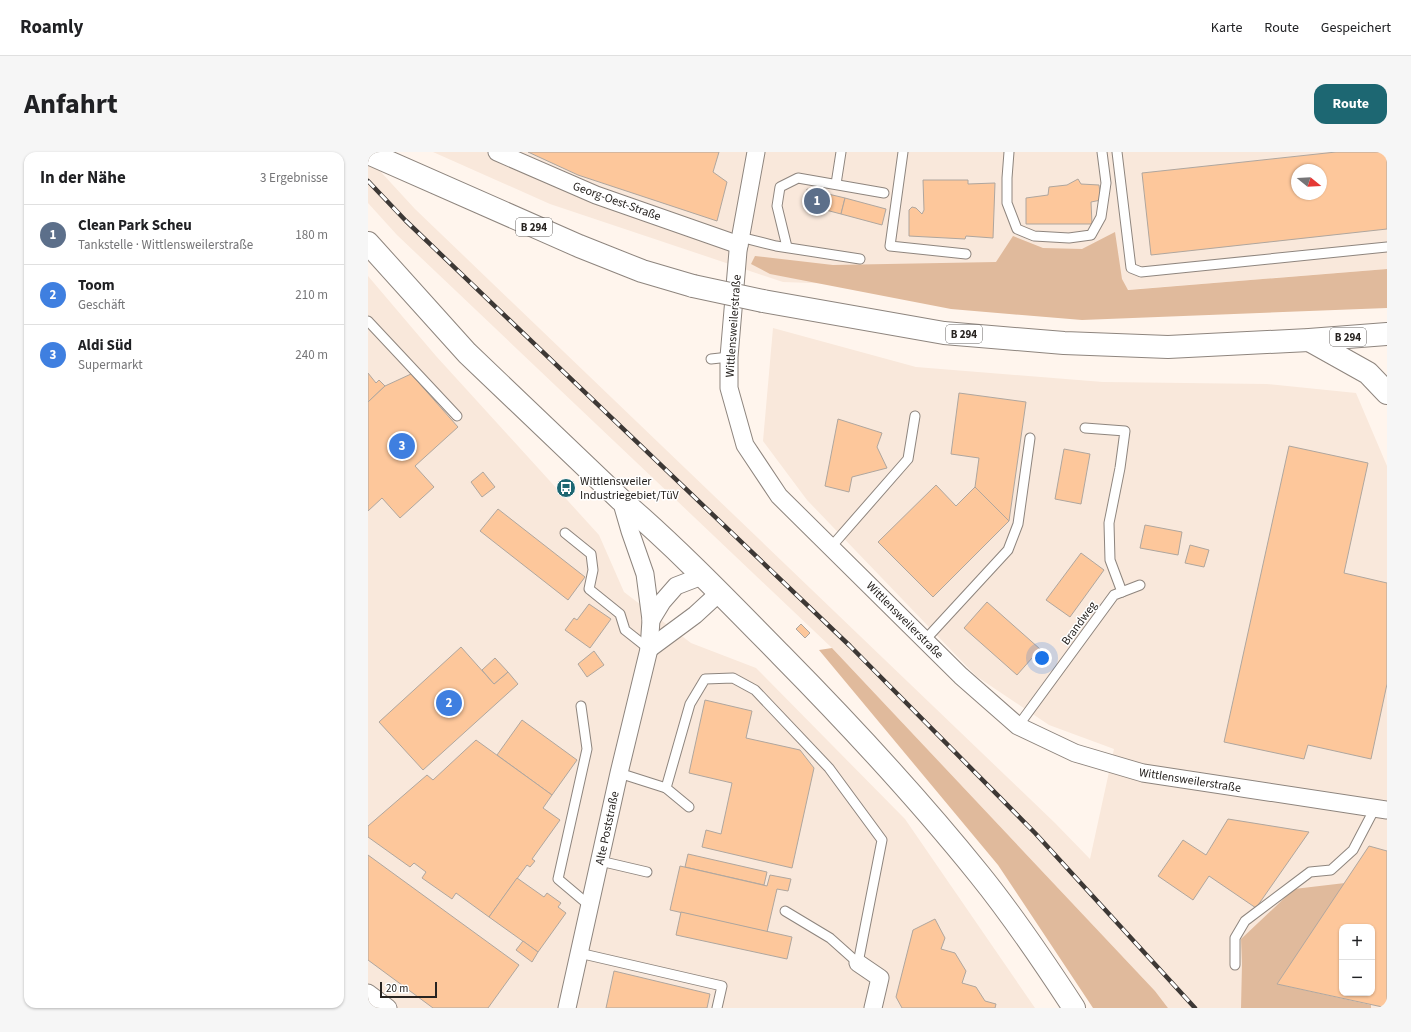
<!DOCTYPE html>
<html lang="de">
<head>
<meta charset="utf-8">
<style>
  body { margin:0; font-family:"Source Sans 3",sans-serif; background:#f6f6f6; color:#202124 }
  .controls { position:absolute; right:12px; bottom:12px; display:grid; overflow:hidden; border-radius:8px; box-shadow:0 1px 3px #0004 }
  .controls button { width:36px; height:36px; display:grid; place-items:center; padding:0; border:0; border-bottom:1px solid #e0e0e0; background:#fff; color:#202124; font:20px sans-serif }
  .compass { position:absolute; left:923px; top:12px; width:36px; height:36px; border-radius:50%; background:#fff; box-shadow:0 1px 3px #0004; rotate:108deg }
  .scale { position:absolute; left:12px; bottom:10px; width:57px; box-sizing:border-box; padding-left:4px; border:2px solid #272320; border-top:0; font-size:11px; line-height:14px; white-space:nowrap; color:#272320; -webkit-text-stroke:3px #fff; paint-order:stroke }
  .you { position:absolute; left:674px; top:506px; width:14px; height:14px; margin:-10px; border:3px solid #fff; border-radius:50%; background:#1a73e8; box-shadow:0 0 0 6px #1a73e833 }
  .badge { display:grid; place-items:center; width:26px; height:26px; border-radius:50%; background:#1d6772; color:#fff; font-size:13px; font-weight:700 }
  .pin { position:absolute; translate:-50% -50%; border:2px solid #fff; box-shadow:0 1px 4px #0006 }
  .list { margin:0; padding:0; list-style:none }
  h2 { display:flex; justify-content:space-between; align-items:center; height:52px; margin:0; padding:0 16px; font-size:17px }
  h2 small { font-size:13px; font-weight:400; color:#757577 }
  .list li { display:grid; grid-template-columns:26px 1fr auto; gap:12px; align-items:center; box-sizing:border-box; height:60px; padding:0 16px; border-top:1px solid #e0e0e0 }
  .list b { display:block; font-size:15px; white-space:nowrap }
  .list p { margin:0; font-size:13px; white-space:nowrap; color:#757577 }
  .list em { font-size:13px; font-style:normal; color:#757577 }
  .map { position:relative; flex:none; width:1019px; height:856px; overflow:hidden; border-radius:12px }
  header { display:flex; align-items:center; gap:24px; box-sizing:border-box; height:56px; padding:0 20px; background:#fff; border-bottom:1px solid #e0e0e0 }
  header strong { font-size:19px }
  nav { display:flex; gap:22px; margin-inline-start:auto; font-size:14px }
  .intro { display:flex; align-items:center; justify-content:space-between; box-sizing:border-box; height:96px; padding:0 24px }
  h1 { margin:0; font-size:28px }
  .button { padding:10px 18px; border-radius:12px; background:#1d6772; color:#fff; font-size:14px; font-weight:700 }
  main { display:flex; gap:24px; padding:0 24px }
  aside { flex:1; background:#fff; border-radius:12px; box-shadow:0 1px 3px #0004 }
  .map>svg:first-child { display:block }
  .built { fill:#f9e8db; fill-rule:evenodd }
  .green { fill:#e0ba9c }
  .building { fill:#fdc79b; stroke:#afa69e; fill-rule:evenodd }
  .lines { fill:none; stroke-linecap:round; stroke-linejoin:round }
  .service-casing { stroke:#8e857e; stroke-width:11 }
  .minor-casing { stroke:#8e857e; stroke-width:19 }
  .tertiary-casing { stroke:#8e857e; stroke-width:24 }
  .primary-casing { stroke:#8e857e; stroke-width:24 }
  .service { stroke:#fff; stroke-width:9 }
  .minor { stroke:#fff; stroke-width:17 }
  .tertiary { stroke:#fff; stroke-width:22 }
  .primary { stroke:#fff; stroke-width:22 }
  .rail-casing { stroke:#3d3835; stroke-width:4.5 }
  .rail { stroke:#fff; stroke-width:3; stroke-dasharray:9; stroke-linecap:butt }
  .primary-bridge-casing { stroke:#8e857e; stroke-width:24; stroke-linecap:butt }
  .primary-bridge { stroke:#fff; stroke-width:22 }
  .labels { text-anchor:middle; stroke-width:3; stroke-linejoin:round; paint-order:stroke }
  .shield { fill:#fff; stroke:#686563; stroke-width:1 }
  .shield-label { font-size:11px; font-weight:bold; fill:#272320 }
  .street-label { font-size:12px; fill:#272320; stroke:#fff }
  .poi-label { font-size:12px; fill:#272320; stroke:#fff; text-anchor:start }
</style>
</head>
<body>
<header>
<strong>Roamly</strong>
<nav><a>Karte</a><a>Route</a><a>Gespeichert</a></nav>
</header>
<div class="intro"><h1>Anfahrt</h1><a class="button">Route</a></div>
<main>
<aside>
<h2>In der Nähe<small>3 Ergebnisse</small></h2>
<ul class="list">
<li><span class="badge" style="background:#5c6f8a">1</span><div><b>Clean Park Scheu</b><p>Tankstelle · Wittlensweilerstraße</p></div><em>180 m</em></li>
<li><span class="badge" style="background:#3f7fe0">2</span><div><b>Toom</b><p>Geschäft</p></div><em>210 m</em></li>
<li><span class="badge" style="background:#3f7fe0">3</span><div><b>Aldi Süd</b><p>Supermarkt</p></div><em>240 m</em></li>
</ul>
</aside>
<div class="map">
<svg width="1019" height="856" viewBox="0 0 1019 856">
  <rect width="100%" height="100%" fill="#fff5ed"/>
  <!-- built -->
  <g class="built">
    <path d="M 65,0 L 1019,0 L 1019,117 L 719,141 L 415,130 L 182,52 ZM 929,18 L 953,18 L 953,42 L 929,42 Z"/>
    <path d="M 0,6 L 47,57 L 687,671 L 722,707 L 746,597 L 681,573 L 608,524 L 439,348 L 395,289 L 405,176 L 548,215 L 735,230 L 899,232 L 988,241 L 1019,314 L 1019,856 L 800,856 L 787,839 L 464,496 L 29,83 L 0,51 ZM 974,775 L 1004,775 L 1004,841 L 974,841 Z"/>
    <polygon points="0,124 68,204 231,383 256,440 323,491 388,516 537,667 667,856 0,856"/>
  </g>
  <!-- green -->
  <g class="green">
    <polygon points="747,80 754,127 760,138 1019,117 1019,156 714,168 583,157 402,122 383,112 387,104 465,113 628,110 645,84 675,96 714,97"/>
    <polygon points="464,496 787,839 800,856 725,856 630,713 451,498"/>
    <polygon points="977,731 909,832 1003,853 1003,856 873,856 874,812 873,787 926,737"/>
  </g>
  <!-- building -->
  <g class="building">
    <polygon points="160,0 351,0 345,20 359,30 349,69 210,23"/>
    <path d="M 968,0 L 1019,0 L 1019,77 L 783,103 L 774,21 ZM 929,18 L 953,18 L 953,42 L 929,42 Z"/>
    <polygon points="710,27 713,32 731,33 733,48 723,50 724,72 658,72 658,46 680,43 681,35 699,33"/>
    <polygon points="555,28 600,28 600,32 627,31 625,86 598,84 597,87 541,84 541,58 544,55 548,56 554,62 556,58"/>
    <polygon points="439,37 477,46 473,62 435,52"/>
    <polygon points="477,46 518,57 514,73 473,62"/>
    <polygon points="0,221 8,231 11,228 17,234 0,250"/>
    <polygon points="43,222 90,275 47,314 66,335 32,366 14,346 0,359 0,250 17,234"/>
    <polygon points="591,241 658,250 641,369 607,335 611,306 583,302"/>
    <polygon points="470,267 514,281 509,295 519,316 484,325 481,340 457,334"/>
    <polygon points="921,294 1000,311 976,421 1019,431 1019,532 1003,607 940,593 936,607 856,590"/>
    <polygon points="696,297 722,302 713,352 687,347"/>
    <polygon points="115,320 127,335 114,345 103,330"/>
    <polygon points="568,333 588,354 607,335 641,369 565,445 510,390"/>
    <polygon points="130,357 217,425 200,448 112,379"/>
    <polygon points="777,373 814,380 810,403 772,396"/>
    <polygon points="822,393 841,398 836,415 817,411"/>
    <polygon points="713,401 736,418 702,465 678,448"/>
    <polygon points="619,450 672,497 649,523 596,476"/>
    <polygon points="221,452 243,467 222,496 197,478 206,466 209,468"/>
    <polygon points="433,472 442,481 437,486 428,477"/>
    <polygon points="93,495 126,532 140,520 150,532 55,618 11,570"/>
    <polygon points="226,499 236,513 219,525 210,512"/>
    <polygon points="127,506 140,520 126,532 114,518"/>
    <polygon points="337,548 384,559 378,586 432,598 446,616 424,716 334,695 338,678 353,682 364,631 321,621"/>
    <polygon points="154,568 209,608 184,643 129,603"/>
    <polygon points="108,588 184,643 175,656 192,668 164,707 167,709 162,715 159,713 121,765 88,741 84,747 54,726 58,720 46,711 42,715 0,685 0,674 59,623 65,628"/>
    <polygon points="860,667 941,680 888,756 841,724 825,748 790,724 815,688 838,703"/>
    <path d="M 1001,694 L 1019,699 L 1019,856 L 909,832 ZM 974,775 L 1004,775 L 1004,841 L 974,841 Z"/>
    <polygon points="320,702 399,720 396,733 317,715"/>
    <polygon points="0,703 151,813 120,856 65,856 0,808"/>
    <polygon points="312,714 399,734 402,723 423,727 420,739 409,737 399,780 302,758"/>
    <polygon points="149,726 176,745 179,741 193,751 190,755 198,761 170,800 121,765"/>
    <polygon points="313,760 424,785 419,807 308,783"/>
    <polygon points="567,767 577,786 573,797 587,801 598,819 594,831 608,835 617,849 628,852 627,856 534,856 528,845 545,778"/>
    <polygon points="155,789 170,800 164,810 148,798"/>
    <polygon points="246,819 342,842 339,856 238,856"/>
  </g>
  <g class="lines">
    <!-- service casing -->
    <g class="service-casing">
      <g id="service">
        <polyline points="535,0 522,94 598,102"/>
        <polyline points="641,0 639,26 639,51 649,77 666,84 701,86 723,83 733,65 738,31 734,0"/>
        <polyline points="749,0 763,116 773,120 1019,95"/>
        <polyline points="468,32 473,0"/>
        <polyline points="372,85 408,94 492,107"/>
        <polyline points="419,95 409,54 412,35 430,26 516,41"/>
        <polyline points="0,169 89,264"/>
        <polyline points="343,207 361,205"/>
        <polyline points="717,276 757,279 752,316 741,371 742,408 754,440"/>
        <polyline points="197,381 223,402 225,418 221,437 252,462 257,478 281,497"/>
        <polyline points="463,395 540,307 547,264"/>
        <polyline points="557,488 640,398 650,372 662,286"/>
        <polyline points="213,554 219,597 190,727 222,754"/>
        <polyline points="650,574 746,443 772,433"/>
        <polyline points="251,621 298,636"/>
        <polyline points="321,655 298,636 322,552 337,527 365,526 387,538 461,616 514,688 490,811"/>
        <polyline points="232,709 279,720"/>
        <polyline points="417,759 462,786 490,811"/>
        <polyline points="211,801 354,834 349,856"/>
        <polyline points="867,813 867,786 877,769 942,720 963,718 985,698 1007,656"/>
      </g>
    </g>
    <!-- minor casing -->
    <g class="minor-casing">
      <g id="minor">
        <polyline points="129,0 228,43 371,93"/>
        <polyline points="388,0 370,99 361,205 361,236 377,293 411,344 593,524 650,574 707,601 775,621 1019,658"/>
        <polyline points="283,468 294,450 308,434 334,424"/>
        <polyline points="281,497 327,463 352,440"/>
        <polyline points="490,811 512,826 505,856"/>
        <polyline points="0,841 20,856"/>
        <polyline points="199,856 251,621 281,497 283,468 277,422 262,379 253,348"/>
      </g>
    </g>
    <!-- tertiary casing -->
    <g class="tertiary-casing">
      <path id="tertiary" d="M 0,91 L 99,201 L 253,348 C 309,396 361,450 413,503 C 482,573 549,645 611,722 C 645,764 676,810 706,856"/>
    </g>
    <!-- primary casing -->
    <g class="primary-casing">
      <g id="primary">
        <polyline points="0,1 211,94 274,119 325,134"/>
        <polyline points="395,149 576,181 696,191 800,195 941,188 1019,182"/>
        <polyline points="941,188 1000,221 1019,241"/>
      </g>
    </g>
    <!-- service -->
    <use href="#service" class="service"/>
    <!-- minor -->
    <use href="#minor" class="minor"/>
    <!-- tertiary -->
    <use href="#tertiary" class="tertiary"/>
    <!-- primary -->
    <use href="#primary" class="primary"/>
    <!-- rail casing -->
    <g class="rail-casing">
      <polyline id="rail" points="0,29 38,69 482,494 667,681 827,856"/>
    </g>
    <!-- rail -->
    <use href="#rail" class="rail"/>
    <!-- primary-bridge casing -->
    <g class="primary-bridge-casing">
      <polyline id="primary-bridge" points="325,134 395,149"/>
    </g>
    <!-- primary-bridge -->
    <use href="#primary-bridge" class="primary-bridge"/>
  </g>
  <!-- icons -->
  <defs>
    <g id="bus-disc" transform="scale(1)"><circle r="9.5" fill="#1d6772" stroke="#fff"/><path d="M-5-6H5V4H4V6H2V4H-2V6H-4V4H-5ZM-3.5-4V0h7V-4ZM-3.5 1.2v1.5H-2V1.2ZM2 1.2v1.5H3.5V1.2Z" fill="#fff"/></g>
  </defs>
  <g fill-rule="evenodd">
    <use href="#bus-disc" x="198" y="336"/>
  </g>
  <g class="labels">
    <!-- shield labels -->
    <g class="shield">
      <rect x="148" y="66" width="36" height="18" rx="3"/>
      <rect x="578" y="173" width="36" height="18" rx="3"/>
      <rect x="962" y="176" width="36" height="18" rx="3"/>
    </g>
    <g class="shield-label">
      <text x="166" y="79">B 294</text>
      <text x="596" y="186">B 294</text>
      <text x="980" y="189">B 294</text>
    </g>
    <!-- street labels -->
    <g class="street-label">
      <text transform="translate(249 49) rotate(20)" y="4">Georg-Oest-Straße</text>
      <text transform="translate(365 174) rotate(-86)" y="4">Wittlensweilerstraße</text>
      <text transform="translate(537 468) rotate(45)" y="4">Wittlensweilerstraße</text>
      <text transform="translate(711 471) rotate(-54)" y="4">Brandweg</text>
      <text transform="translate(822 628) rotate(9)" y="4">Wittlensweilerstraße</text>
      <text transform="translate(239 676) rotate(-78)" y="4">Alte Poststraße</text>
    </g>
    <!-- poi labels -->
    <g class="poi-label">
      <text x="212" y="333">Wittlensweiler<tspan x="212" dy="14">Industriegebiet/TüV</tspan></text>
    </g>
  </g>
</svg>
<div class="controls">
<button>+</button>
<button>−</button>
</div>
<svg class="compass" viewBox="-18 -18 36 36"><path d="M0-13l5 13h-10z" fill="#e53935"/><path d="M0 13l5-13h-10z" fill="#757577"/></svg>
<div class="scale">20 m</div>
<div class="you"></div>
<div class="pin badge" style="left:449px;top:49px;background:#5c6f8a">1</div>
<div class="pin badge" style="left:81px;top:551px;background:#3f7fe0">2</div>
<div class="pin badge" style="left:34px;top:294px;background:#3f7fe0">3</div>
</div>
</main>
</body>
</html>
